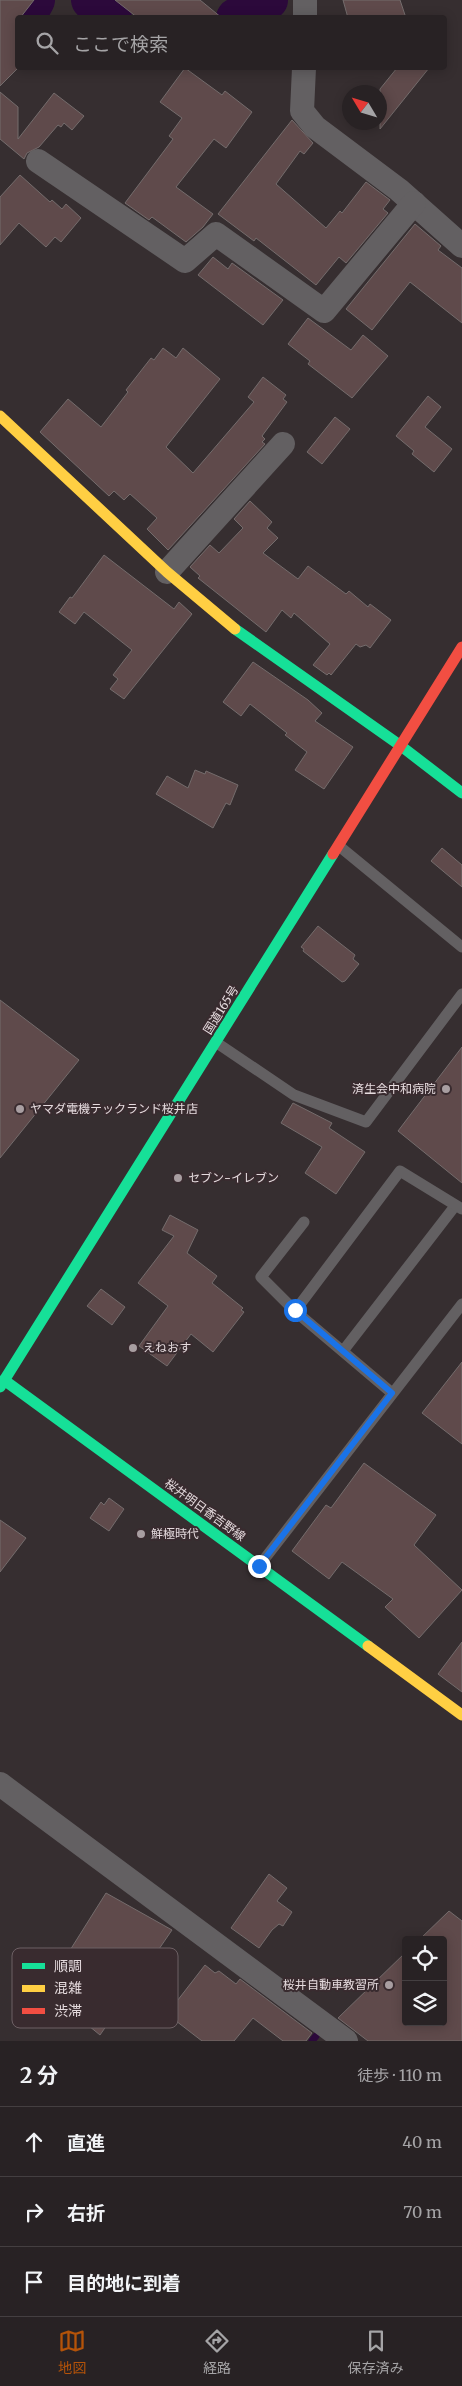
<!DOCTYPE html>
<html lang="ja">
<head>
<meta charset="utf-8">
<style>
  body { margin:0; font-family:Merriweather,"Noto Sans JP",serif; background:#302a2c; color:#f1f3f6 }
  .controls { position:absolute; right:15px; bottom:15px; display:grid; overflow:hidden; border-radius:5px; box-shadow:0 2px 12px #0003 }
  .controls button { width:45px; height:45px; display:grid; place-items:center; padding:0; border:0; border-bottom:1px solid #443f41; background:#282224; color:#f1f3f6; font:25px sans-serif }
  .compass { position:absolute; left:342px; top:85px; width:45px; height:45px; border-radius:50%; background:#282224; box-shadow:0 2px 12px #0003; rotate:308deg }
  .stop { position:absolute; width:15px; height:15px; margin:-11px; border:4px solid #1a73e8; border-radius:50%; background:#fff }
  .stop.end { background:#1a73e8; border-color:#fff; box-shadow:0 1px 5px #0008 }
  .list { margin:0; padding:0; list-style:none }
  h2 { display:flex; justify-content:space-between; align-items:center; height:65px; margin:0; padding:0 20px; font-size:21px }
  h2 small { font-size:16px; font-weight:400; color:#a5a4a6 }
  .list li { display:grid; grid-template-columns:32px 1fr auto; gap:15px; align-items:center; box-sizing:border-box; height:70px; padding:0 20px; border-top:1px solid #443f41 }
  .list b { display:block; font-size:19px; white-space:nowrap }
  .list em { font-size:16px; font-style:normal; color:#a5a4a6 }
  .icon { flex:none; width:28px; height:28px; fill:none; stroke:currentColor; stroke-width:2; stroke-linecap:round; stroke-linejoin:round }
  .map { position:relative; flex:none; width:462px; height:2041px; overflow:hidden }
  .search { position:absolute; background:#282224; box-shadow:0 2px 12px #0003; left:15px; right:15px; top:15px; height:55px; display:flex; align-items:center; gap:12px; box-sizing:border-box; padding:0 18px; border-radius:5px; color:#a5a4a6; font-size:19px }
  .sheet { height:275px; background:#282224 }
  nav { display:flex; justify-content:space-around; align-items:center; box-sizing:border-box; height:70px; border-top:1px solid #443f41; background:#282224; font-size:14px; color:#a5a4a6 }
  nav a { display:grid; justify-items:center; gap:2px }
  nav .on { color:#b45309 }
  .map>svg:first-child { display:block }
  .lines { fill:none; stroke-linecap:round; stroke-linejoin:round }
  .stream { stroke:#2c093b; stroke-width:7 }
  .river { stroke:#2c093b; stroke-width:40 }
  .building { fill:#5f4a4b; stroke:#746c6c }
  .lane { stroke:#636062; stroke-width:11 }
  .street { stroke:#636062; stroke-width:24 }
  .fast { stroke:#16e098; stroke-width:11 }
  .slow { stroke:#ffcf43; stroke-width:11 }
  .jam { stroke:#f24e42; stroke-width:11 }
  .route { stroke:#1a73e8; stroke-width:6 }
  .poi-dot { fill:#a89ea1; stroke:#392b2f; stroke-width:2 }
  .labels { text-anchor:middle; stroke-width:4; stroke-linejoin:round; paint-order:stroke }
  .street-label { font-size:12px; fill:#e5dbde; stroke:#392b2f }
  .poi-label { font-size:12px; fill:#e5dbde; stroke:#392b2f; text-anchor:start }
  .key { fill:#392b2f; stroke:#6d6064; stroke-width:1 }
  .key-label { font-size:14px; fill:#e5dbde }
</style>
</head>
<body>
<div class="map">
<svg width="462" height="2041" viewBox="0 0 462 2041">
  <rect width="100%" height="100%" fill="#362e30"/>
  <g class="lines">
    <!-- stream -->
    <polyline class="stream" points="312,2041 316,2036"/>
    <!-- river -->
    <g class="river">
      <polyline points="91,0 112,18"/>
      <polyline points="25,18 35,0"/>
      <polyline points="236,18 268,0"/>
    </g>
  </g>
  <!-- building -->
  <g class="building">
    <polygon points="0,0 34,0 20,18 18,18 18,68 0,86"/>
    <polygon points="115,0 200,0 222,18 138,18"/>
    <polygon points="343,0 400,0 406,18 348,18"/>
    <polygon points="185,68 222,95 225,91 252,112 226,148 214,139 176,187 213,214 203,227 186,242 152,217 149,220 125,203 173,139 169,136 182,118 160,102"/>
    <polygon points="397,68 429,68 380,129 380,89"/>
    <polygon points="0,92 18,107 18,139 54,93 84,116 72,130 64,123 61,127 58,125 39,147 27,153 24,159 0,139"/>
    <polygon points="292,120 313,143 304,154 300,151 276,184 326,228 340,211 342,213 366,182 390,200 383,209 388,213 346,263 339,257 316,285 256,238 254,241 218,214"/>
    <polygon points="20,175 50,202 52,200 62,209 66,204 81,218 61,242 55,237 46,247 19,223 0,245 0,197"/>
    <polygon points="415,224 441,246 438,250 462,268 462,323 410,282 372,330 346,309"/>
    <polygon points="213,257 228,269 232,263 283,300 263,325 198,275"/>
    <polygon points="308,318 351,350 363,335 388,356 352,398 308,364 310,361 288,344"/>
    <polygon points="163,348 176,358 183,348 220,379 166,447 193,473 254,402 248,397 263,377 286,395 283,399 287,402 262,436 265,439 262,442 265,444 168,550 147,529 157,518 130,494 124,500 114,491 109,496 40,432 68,399 101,427 128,392 126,390 151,358 154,360"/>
    <polygon points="428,396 441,407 425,427 452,449 434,472 412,454 414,451 396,436"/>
    <polygon points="335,417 350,429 322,464 307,452"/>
    <polygon points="250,501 272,522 267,528 278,538 263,553 298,579 308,566 346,594 349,591 368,607 370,604 391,620 370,648 366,645 360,647 356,644 331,675 329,673 327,675 313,665 330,644 294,613 291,618 282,610 266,632 198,578 200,576 190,567 210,545 219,553 243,528 234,519"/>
    <polygon points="104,555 174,609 179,602 192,614 124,699 110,689 118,679 113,675 132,650 84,612 75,624 59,612 70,597 72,598"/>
    <polygon points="253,662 308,700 322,713 315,721 353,747 324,789 295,770 307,752 285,735 287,733 250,704 241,716 223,702"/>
    <polygon points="195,770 205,774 206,771 238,785 230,805 226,803 213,828 156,794 167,776 188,788"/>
    <polygon points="442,848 462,865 462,887 431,861"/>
    <polygon points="318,926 355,955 353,959 359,964 345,981 342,982 303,951 304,949 301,947"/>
    <polygon points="0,1000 79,1060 0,1158"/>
    <polygon points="462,1047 462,1183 398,1131"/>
    <polygon points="293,1103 332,1123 329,1128 365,1152 336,1194 305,1173 322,1147 281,1123"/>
    <polygon points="170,1215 198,1230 187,1253 217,1276 212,1283 243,1308 241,1310 244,1312 213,1352 191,1334 167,1366 139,1346 168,1306 138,1283 174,1236 162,1230"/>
    <polygon points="101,1289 125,1307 112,1325 87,1306"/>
    <polygon points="462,1362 462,1444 422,1413"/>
    <polygon points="364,1463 436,1515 414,1545 462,1590 419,1638 385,1607 393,1599 342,1562 329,1579 292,1551 326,1505 331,1508"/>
    <polygon points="109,1498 124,1509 109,1531 90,1518 101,1502 104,1505"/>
    <polygon points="0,1520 26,1538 0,1572"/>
    <polygon points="462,1642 462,1692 438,1674"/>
    <polygon points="269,1874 287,1888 277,1901 292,1912 283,1926 279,1924 272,1930 259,1948 231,1928"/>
    <polygon points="106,1893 172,1930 100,2035 45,1990"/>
    <polygon points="449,1911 462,1921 462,2041 368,2041 338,2018 406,1952 406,2022 443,2022 443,1940 419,1940"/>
    <polygon points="205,1965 215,1973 219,1971 236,1984 240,1979 312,2033 306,2041 283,2041 253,2018 234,2041 202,2041 167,2014"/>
  </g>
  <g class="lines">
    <!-- lane -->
    <g class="lane">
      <polyline points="339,846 462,947"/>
      <polyline points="217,1043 294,1095 366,1122 462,994"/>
      <polyline points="295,1311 261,1277 304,1222"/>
      <polyline points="343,1351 455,1206"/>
      <polyline points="392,1393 295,1311 400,1171 462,1209"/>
      <polyline points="259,1566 462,1304"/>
    </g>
    <!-- street -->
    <g class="street">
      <polyline points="305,18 305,0"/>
      <polyline points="304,68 302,111 315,127 399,190 462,246"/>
      <polyline points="38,161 185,261 216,234 324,311 414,203"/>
      <polyline points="167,572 283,444"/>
      <polyline points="0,1784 346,2041"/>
    </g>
    <!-- fast -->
    <g class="fast">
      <polyline points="235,629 401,746 462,793"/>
      <polyline points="4,1380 368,1646"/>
      <polyline points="0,1387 333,854"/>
    </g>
    <!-- slow -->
    <g class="slow">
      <polyline points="0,416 167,572 235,629"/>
      <polyline points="368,1646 462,1715"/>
    </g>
    <!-- jam -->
    <polyline class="jam" points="333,854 462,647"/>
  </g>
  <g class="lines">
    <!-- route -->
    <polyline class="route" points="259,1566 392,1393 295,1310"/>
  </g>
  <!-- markers -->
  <g class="poi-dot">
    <circle cx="446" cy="1089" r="5"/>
    <circle cx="20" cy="1109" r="5"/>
    <circle cx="178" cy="1178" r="5"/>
    <circle cx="133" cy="1348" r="5"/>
    <circle cx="141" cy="1534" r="5"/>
    <circle cx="389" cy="1985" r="5"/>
  </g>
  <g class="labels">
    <!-- street labels -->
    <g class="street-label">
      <text transform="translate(221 1010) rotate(-58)" y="4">国道165号</text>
      <text transform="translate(205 1510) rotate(36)" y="4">桜井明日香吉野線</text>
    </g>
    <!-- poi labels -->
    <g class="poi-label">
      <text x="436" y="1093" text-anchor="end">済生会中和病院</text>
      <text x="30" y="1113">ヤマダ電機テックランド桜井店</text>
      <text x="188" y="1182">セブン-イレブン</text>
      <text x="143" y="1352">えねおす</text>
      <text x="151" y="1538">鮮極時代</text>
      <text x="379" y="1989" text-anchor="end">桜井自動車教習所</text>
    </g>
  </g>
  <!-- legend -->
  <rect x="12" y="1948" width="166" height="80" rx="8" class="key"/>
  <rect x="22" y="1963" width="23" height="6" fill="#16e098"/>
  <rect x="22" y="1985" width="23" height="7" fill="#ffcf43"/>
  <rect x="22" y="2008" width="23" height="6" fill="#f24e42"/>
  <g class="key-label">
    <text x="54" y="1971">順調</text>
    <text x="54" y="1993">混雑</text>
    <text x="54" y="2016">渋滞</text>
  </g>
</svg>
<div class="controls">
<button><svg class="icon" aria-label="locate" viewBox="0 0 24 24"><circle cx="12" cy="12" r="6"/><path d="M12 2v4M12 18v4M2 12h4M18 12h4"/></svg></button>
<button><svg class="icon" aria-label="layers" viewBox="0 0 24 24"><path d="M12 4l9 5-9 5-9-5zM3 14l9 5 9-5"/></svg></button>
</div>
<svg class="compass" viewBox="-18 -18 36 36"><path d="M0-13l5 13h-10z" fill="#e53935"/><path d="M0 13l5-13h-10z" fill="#a5a4a6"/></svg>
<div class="stop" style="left:295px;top:1310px"></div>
<div class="stop end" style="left:259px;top:1566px"></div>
<div class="search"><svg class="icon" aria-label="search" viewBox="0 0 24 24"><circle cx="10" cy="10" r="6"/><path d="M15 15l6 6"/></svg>ここで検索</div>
</div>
<section class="sheet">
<h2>2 分<small>徒歩 · 110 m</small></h2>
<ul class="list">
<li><svg class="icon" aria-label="ahead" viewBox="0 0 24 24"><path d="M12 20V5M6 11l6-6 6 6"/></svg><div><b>直進</b></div><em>40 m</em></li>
<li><svg class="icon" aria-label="right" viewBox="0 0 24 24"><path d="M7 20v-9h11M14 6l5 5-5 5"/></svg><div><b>右折</b></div><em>70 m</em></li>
<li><svg class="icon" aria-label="arrive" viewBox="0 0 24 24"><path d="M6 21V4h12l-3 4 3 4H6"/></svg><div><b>目的地に到着</b></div></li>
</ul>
</section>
<nav>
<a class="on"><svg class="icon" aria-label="map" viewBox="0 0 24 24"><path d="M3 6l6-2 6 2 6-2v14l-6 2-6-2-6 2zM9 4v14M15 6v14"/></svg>地図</a>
<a><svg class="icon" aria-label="directions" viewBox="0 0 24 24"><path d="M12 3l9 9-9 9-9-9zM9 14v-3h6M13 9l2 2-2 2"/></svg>経路</a>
<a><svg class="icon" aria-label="saved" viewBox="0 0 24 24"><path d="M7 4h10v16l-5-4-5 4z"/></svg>保存済み</a>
</nav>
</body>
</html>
